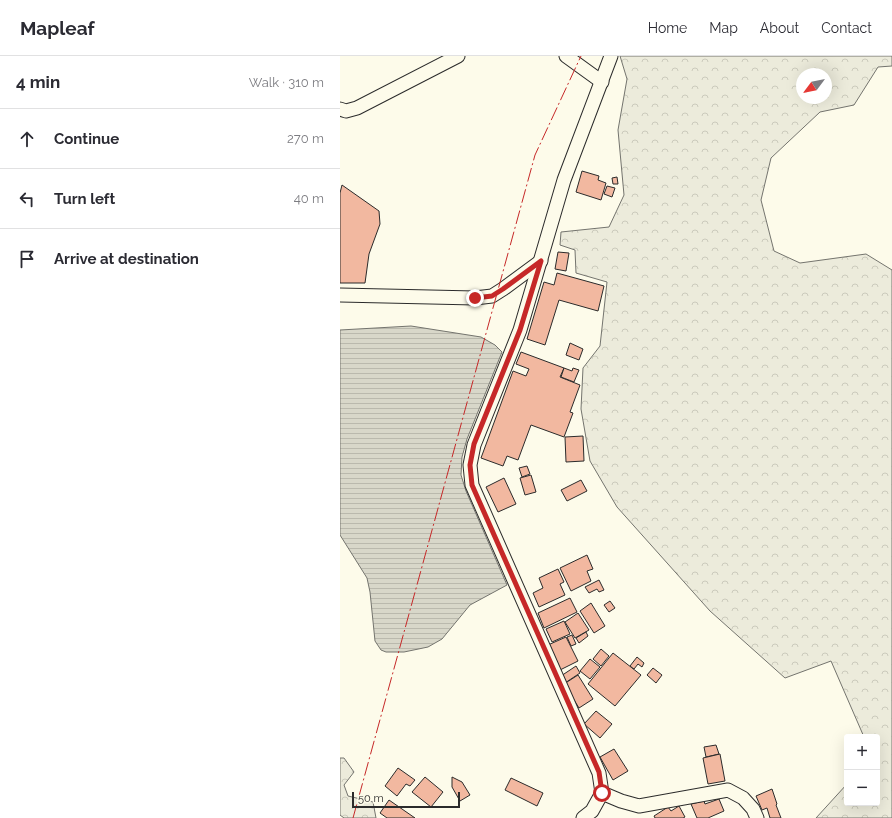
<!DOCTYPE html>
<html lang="en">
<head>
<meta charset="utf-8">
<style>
  body { margin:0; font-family:Raleway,sans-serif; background:#f7f7f7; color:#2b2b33 }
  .controls { position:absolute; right:12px; bottom:12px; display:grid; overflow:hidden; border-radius:4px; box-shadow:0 4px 16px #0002 }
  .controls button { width:36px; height:36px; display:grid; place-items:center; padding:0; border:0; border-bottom:1px solid #e1e1e2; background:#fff; color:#2b2b33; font:20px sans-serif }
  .compass { position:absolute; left:456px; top:12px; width:36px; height:36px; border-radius:50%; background:#fff; box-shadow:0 4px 16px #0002; rotate:238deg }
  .scale { position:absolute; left:12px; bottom:10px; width:108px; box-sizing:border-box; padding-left:4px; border:2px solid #2b2b2b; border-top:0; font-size:11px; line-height:14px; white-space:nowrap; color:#2b2b2b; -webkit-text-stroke:3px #fdfbea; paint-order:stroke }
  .stop { position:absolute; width:12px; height:12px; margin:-9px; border:3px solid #c62828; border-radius:50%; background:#fff }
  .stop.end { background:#c62828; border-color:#fff; box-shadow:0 1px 4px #0008 }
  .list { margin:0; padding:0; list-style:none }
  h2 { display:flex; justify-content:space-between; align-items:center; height:52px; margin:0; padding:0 16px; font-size:17px }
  h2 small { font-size:13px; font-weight:400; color:#7c7c81 }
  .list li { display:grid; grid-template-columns:26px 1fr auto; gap:12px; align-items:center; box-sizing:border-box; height:60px; padding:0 16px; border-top:1px solid #e1e1e2 }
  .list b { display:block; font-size:15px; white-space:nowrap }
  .list em { font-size:13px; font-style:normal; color:#7c7c81 }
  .icon { flex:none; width:22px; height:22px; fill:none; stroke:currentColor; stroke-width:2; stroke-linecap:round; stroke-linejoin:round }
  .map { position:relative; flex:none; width:552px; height:762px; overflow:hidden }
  header { display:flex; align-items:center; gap:24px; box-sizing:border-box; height:56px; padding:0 20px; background:#fff; border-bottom:1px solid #e1e1e2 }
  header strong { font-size:19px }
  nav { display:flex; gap:22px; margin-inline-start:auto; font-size:14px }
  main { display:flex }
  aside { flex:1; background:#fff }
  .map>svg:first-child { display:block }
  .forest { fill:url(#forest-crowns); stroke:#74746e; fill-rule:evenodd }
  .water { fill:url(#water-rules); stroke:#74746e }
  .building { fill:#f2b8a0; stroke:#2b2b2b }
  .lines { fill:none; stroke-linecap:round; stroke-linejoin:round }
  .street-casing { stroke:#2b2b2b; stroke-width:15 }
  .street { stroke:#fdfbea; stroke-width:13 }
  .power { stroke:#c62828; stroke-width:1; stroke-dasharray:14 3 2 3; stroke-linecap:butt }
  .route { stroke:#c62828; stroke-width:5 }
</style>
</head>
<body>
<header>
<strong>Mapleaf</strong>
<nav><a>Home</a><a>Map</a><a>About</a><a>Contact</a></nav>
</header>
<main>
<aside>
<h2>4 min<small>Walk · 310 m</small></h2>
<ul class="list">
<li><svg class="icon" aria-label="ahead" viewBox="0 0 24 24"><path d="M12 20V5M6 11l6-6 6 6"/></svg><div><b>Continue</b></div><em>270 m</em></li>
<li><svg class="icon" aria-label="left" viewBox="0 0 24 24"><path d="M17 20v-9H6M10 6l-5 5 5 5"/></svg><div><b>Turn left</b></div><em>40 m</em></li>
<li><svg class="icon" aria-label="arrive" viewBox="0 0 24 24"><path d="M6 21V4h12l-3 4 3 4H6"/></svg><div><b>Arrive at destination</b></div></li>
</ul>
</aside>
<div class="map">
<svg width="552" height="762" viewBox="0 0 552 762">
  <defs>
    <pattern id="forest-crowns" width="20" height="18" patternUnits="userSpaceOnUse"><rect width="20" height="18" fill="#ecebdb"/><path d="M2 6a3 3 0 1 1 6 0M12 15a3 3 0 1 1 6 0" fill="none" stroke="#cbcabc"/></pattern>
    <pattern id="water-rules" width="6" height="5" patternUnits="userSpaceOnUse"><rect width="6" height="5" fill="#d8d7c9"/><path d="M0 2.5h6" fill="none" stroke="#bab9ad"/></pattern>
  </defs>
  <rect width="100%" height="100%" fill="#fdfbea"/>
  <!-- forest -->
  <g class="forest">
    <path d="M 280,0 L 552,0 L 552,10 L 538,11 L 514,49 L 480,56 L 431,102 L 421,144 L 434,195 L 460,207 L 526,198 L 552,214 L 552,762 L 476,762 L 507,728 L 507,747 L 537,747 L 537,681 L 524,681 L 491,605 L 445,622 L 370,555 L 277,451 L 250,405 L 241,353 L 243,312 L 260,290 L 267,226 L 236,217 L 235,194 L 220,189 L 221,176 L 269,171 L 284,139 L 278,74 L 287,23 ZM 462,18 L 486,18 L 486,42 L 462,42 Z"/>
    <polygon points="0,702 4,702 14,716 4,729 8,740 33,746 36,762 4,762 0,759"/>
  </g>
  <!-- water -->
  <polygon class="water" points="71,270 141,281 155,289 162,296 127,383 122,401 121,419 126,435 167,529 130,549 102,583 88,591 64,596 46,596 41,594 35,585 30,536 27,522 0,479 0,274"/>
  <!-- building -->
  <g class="building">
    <polygon points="242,115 259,120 258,124 266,127 261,144 236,136"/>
    <polygon points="277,121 278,128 273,128 272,122"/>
    <polygon points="2,129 39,155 40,168 29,198 25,227 0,227 0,137"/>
    <polygon points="267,130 275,132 272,141 264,138"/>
    <polygon points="218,196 229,197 226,215 215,213"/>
    <polygon points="217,217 264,230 258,255 219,244 205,289 187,283 204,226 214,229"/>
    <polygon points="230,287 243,293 239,304 226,299"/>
    <polygon points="181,296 224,312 220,321 240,329 230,356 233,357 224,381 191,369 178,404 167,400 163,410 141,402 173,315 186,320 189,313 176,308"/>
    <polygon points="224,312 232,315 233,312 239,314 234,326 221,321"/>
    <polygon points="243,380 244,405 226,406 225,381"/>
    <polygon points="187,410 190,418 182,421 179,412"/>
    <polygon points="191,419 196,436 185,439 180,422"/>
    <polygon points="164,422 176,448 158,456 146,431"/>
    <polygon points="241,424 247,435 227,445 221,434"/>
    <polygon points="247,499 253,513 247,515 251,525 231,535 220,512"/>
    <polygon points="218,513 224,526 220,528 225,539 199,551 193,537 203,532 199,522"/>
    <polygon points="259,524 264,534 259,536 257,533 249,537 245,531"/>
    <polygon points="230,542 237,556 204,572 198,557"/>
    <polygon points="270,545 275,552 269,556 264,549"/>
    <polygon points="251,547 265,570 254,577 240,555"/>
    <polygon points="238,557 249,574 235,582 225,566"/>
    <polygon points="224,565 230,578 212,586 206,573"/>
    <polygon points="246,576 248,580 239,587 236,582"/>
    <polygon points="232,579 236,588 231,590 227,581"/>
    <polygon points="226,581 238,605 220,614 208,589"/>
    <polygon points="261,593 269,600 261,610 253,603"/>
    <polygon points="273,597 301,619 275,650 248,628"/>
    <polygon points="297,601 304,607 302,611 298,608 294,613 290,610"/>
    <polygon points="250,603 260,611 250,623 240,615"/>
    <polygon points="236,610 240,617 225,627 221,620"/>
    <polygon points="313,612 322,619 316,627 307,619"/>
    <polygon points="238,619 253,643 239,652 224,628"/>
    <polygon points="256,655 272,668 260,682 244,668"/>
    <polygon points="376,689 379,698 366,701 364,691"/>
    <polygon points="274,693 288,715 273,724 260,701"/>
    <polygon points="380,698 385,725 368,728 363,702"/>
    <polygon points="58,712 75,724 70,730 66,728 57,740 45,730"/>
    <polygon points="85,721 103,736 91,751 72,736"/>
    <polygon points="112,721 122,726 130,739 120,745 112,731"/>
    <polygon points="171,722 203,737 197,750 165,734"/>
    <polygon points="432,733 437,748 436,749 441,762 430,762 427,752 422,754 416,740"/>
    <polygon points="379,743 384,755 368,762 357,762 351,748 364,745 365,748"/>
    <polygon points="49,744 75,762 47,762 40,757"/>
    <polygon points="339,750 345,761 343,762 315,762 314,760 328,751 331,755"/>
  </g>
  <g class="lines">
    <!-- street casing -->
    <g class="street-casing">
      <g id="street">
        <polyline points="226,0 262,26"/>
        <polyline points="0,53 6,55 17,52 118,0"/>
        <polyline points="0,239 135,242 152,240 163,233 201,205"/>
        <polyline points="262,737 281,745 299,750 388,734 403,742 413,753 417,762"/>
        <polyline points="243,762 252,755 262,737 259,717 132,429 130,409 134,389 180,274 224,124 271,0"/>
      </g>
    </g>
    <!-- street -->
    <use href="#street" class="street"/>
    <!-- power -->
    <polyline class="power" points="13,762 195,99 241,0"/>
  </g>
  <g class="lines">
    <!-- route -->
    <polyline class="route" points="135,242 152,240 163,233 201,205 180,274 134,388 130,409 132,429 259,716 262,737"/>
  </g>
</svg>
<div class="controls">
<button>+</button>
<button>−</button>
</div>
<svg class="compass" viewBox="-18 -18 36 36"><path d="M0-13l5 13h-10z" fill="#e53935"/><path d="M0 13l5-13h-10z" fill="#7c7c81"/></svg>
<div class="scale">50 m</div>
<div class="stop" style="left:262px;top:737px"></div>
<div class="stop end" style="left:135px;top:242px"></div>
</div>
</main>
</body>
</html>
